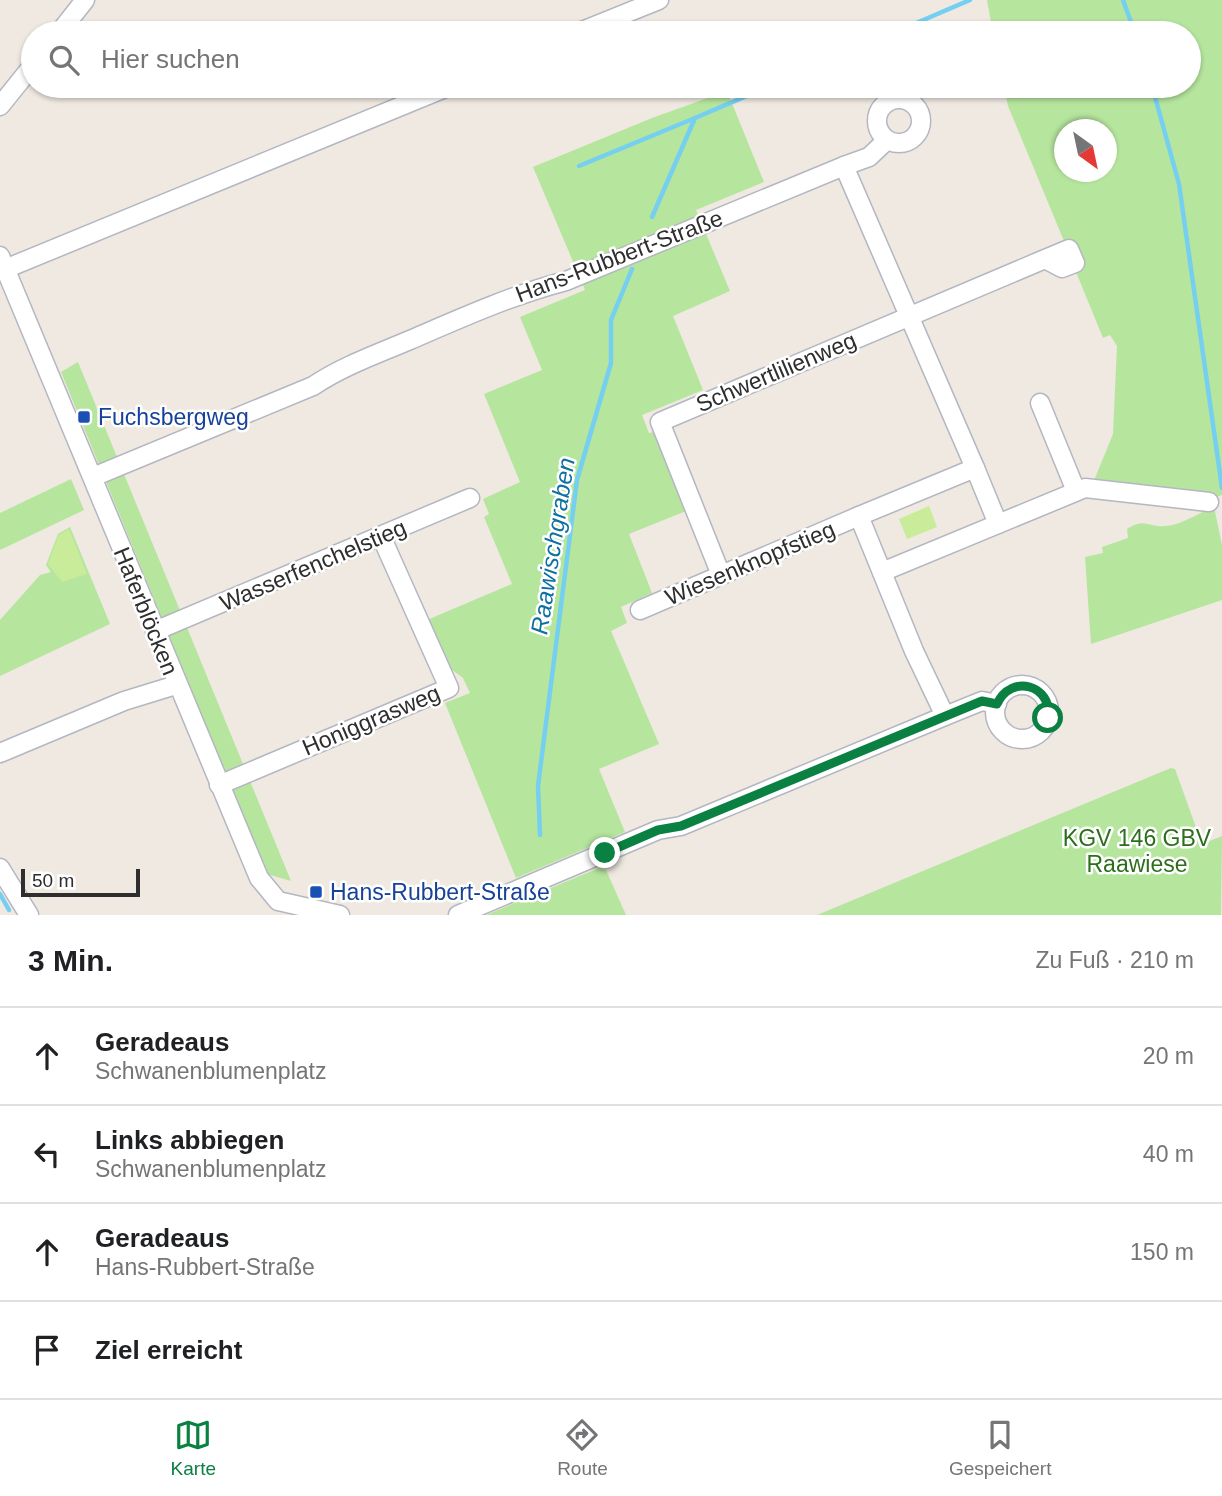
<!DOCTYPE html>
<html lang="de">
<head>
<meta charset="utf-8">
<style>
  body { margin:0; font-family:Arial,sans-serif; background:#f2f2f2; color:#202124 }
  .compass { position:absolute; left:1054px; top:119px; width:63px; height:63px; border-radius:50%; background:#fff; box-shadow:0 2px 5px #0004; rotate:147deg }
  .scale { position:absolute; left:21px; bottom:18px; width:119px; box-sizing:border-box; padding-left:7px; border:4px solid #2e2e2e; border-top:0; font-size:19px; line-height:24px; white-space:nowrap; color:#2e2e2e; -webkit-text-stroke:5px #fff; paint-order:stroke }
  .stop { position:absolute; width:21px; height:21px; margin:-16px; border:5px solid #0b8043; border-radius:50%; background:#fff }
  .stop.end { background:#0b8043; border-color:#fff; box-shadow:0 2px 7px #0008 }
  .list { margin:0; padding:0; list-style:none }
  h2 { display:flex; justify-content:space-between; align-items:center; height:91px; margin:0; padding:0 28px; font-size:30px }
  h2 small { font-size:23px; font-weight:400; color:#757577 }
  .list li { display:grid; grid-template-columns:46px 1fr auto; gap:21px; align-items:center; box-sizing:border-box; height:98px; padding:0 28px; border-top:2px solid #e0e0e0 }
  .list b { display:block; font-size:26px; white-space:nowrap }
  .list p { margin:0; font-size:23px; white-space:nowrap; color:#757577 }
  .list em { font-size:23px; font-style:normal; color:#757577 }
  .icon { flex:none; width:38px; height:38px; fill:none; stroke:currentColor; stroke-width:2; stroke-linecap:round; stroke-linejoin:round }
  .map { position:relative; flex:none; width:1222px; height:915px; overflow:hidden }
  .search { position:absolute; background:#fff; box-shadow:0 2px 5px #0004; left:21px; right:21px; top:21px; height:77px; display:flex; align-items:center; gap:18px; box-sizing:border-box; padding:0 24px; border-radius:38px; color:#757577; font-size:26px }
  .sheet { height:483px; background:#fff }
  nav { display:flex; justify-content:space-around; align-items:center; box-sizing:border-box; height:98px; border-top:2px solid #e0e0e0; background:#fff; font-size:19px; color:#757577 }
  nav a { display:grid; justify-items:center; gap:4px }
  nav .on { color:#0b8043 }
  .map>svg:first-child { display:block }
  .green { fill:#b6e59e; fill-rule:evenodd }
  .pitch { fill:#c9ec9a }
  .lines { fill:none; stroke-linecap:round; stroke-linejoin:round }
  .stream { stroke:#75cff0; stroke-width:4.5 }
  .minor-casing { stroke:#b4b7c1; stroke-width:21 }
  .minor { stroke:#fff; stroke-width:18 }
  .route { stroke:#0b8043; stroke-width:9 }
  .transit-dot { fill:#1a4fb4; stroke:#fff; stroke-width:2.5 }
  .labels { text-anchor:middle; stroke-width:5; stroke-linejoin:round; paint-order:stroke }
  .street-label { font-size:23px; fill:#2e2e2e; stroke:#fff }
  .transit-label { font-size:23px; fill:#164399; stroke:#fff; text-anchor:start }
  .park-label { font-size:23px; fill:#2c6e1b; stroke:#fff }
  .water-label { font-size:24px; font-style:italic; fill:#0d6fa3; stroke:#fff }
</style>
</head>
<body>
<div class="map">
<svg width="1222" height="915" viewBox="0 0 1222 915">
  <rect width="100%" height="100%" fill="#efe9e1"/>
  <!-- green -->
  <g class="green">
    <path d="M 987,0 L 1222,0 L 1222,495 L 1213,498 L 1093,483 L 1113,434 L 1117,346 L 1110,335 L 1103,338 L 1076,272 L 1083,269 L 1070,238 L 1064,241 L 1008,106 L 1004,86 L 1189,86 L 1189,33 L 993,33 ZM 1064,130 L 1106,130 L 1106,172 L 1064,172 Z"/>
    <polygon points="727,91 764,182 696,210 730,291 673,316 703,390 642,415 649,433 654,432 686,511 629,534 652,593 621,607 627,623 611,631 659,744 599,769 625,832 516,878 445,703 470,693 463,678 447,666 427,620 512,584 484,517 489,514 483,499 520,482 484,394 542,370 520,317 585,290 533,167 652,118"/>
    <polygon points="78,362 291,881 267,874 61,372"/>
    <polygon points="71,479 84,510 0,550 0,513"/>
    <path d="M 1214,507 L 1222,545 L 1222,600 L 1091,644 L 1085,557 L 1103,553 L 1102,547 L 1128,538 L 1127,529 C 1146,517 1148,528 1165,526 C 1180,526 1200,512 1214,507 Z"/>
    <polygon points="70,527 110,624 0,676 0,620 40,575 51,572 46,565 58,534"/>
    <polygon points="1171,768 1175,769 1202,844 1222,836 1221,915 817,915"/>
    <polygon points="599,868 606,870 626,915 486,915"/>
  </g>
  <!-- pitch -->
  <g class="pitch">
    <polygon points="929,506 937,527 907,539 899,519"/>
    <polygon points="69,529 87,574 62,582 48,564 58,536"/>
  </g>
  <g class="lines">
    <!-- stream -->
    <g class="stream">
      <polyline points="1123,0 1135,33"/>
      <polyline points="893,33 970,0"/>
      <polyline points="1152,86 1179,184 1222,488"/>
      <polyline points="579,166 695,118"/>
      <polyline points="652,217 695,118 770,86"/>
      <polyline points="540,835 538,786 577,480 611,363 611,320 632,269"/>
      <polyline points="0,894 9,910"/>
    </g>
    <!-- minor casing -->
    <g class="minor-casing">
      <g id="minor">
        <polyline points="59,33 85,0"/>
        <polyline points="577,33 659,0"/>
        <circle cx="899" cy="121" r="22"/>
        <polyline points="0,106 33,65"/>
        <polyline points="844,166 869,157 887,140"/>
        <polyline points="0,256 259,878 278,901 340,915"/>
        <polyline points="5,269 450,86"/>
        <polyline points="1040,403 1076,491"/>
        <polyline points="975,468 998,524"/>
        <path d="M 93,477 L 313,386 C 343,366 377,354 410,340 C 461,318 512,295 566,281 L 844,166 L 975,468 L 859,516 L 914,651 L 945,716 L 681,826 L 658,830 L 458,915"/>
        <polyline points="882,572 1085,488 1209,502"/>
        <polyline points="721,575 660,422 1045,259 1062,268 1075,263 1069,249 1045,259"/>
        <polyline points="640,610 859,516"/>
        <polyline points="155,631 470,498"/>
        <circle cx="1022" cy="712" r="27"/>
        <polyline points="945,716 982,701 997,704"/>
        <polyline points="0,753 124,701 176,685"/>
        <polyline points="219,785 449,688 381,536"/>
        <polyline points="0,868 29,915"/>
      </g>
    </g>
    <!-- minor -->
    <use href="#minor" class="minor"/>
  </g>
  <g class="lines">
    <!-- route -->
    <path class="route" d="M 605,853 L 658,830 L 681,826 L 982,701 L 997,704 C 1011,673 1053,685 1048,718"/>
  </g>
  <!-- markers -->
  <g class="transit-dot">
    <rect x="77" y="410" width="14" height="14" rx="3.5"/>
    <rect x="309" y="885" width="14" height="14" rx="3.5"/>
  </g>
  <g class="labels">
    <!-- street labels -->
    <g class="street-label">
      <text transform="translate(619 256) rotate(-21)" y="8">Hans-Rubbert-Straße</text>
      <text transform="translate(776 372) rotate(-23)" y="8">Schwertlilienweg</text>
      <text transform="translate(750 563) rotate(-23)" y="8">Wiesenknopfstieg</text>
      <text transform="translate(313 565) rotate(-23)" y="8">Wasserfenchelstieg</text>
      <text transform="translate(146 611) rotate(68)" y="8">Haferblöcken</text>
      <text transform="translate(371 720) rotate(-23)" y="8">Honiggrasweg</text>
    </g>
    <!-- transit labels -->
    <g class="transit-label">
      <text x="98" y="425">Fuchsbergweg</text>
      <text x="330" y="900">Hans-Rubbert-Straße</text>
    </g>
    <!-- park labels -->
    <g class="park-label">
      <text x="1137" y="846">KGV 146 GBV<tspan x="1137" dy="26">Raawiese</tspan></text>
    </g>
    <!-- water labels -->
    <g class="water-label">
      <text transform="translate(553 546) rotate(-81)" y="8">Raawischgraben</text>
    </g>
  </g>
</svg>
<svg class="compass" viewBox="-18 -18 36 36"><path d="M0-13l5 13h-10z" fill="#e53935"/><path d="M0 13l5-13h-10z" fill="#757577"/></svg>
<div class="scale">50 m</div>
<div class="stop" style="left:1048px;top:718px"></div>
<div class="stop end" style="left:605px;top:853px"></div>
<div class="search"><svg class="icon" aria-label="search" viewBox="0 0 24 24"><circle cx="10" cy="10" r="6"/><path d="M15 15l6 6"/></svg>Hier suchen</div>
</div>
<section class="sheet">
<h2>3 Min.<small>Zu Fuß · 210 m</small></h2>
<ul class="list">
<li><svg class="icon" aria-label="ahead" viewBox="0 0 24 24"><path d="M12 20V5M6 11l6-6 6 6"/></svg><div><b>Geradeaus</b><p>Schwanenblumenplatz</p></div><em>20 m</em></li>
<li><svg class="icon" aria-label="left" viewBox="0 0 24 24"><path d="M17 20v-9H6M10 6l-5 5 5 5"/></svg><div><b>Links abbiegen</b><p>Schwanenblumenplatz</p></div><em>40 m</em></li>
<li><svg class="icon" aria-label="ahead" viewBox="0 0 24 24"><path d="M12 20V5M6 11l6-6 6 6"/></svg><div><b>Geradeaus</b><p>Hans-Rubbert-Straße</p></div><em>150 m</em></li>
<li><svg class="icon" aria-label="arrive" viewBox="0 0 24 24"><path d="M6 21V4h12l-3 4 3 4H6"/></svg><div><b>Ziel erreicht</b></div></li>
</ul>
</section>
<nav>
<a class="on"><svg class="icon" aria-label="map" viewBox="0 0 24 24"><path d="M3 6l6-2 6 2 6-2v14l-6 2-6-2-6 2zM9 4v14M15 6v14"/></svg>Karte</a>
<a><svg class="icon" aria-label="directions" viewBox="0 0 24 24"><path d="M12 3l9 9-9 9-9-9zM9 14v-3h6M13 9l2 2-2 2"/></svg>Route</a>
<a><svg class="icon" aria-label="saved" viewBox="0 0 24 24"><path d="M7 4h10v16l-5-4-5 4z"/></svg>Gespeichert</a>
</nav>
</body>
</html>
